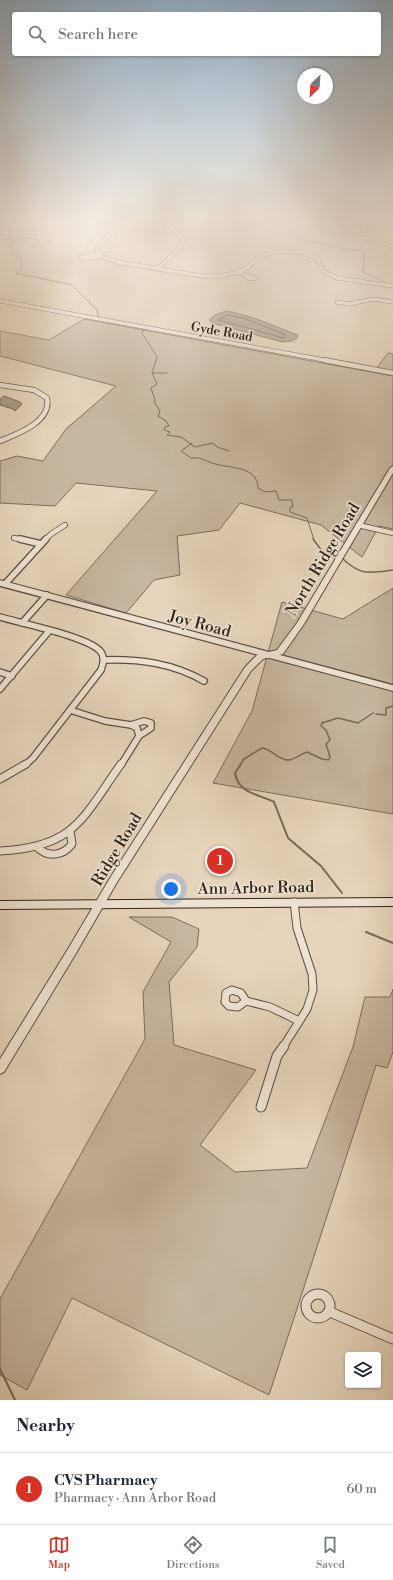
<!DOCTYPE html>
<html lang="en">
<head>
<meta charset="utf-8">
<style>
  body { margin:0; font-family:"Libre Bodoni",serif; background:#f6f6f7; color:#1f2937 }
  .controls { position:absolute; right:12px; bottom:12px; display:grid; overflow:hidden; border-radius:4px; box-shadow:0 1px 3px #0004 }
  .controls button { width:36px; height:36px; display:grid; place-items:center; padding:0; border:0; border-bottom:1px solid #e0e1e3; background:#fff; color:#1f2937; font:20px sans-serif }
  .compass { position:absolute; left:297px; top:68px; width:36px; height:36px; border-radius:50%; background:#fff; box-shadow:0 1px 3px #0004; rotate:205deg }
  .you { position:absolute; left:171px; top:889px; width:14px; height:14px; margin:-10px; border:3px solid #fff; border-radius:50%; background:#1a73e8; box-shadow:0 0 0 6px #1a73e833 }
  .badge { display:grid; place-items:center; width:26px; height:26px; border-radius:50%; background:#d93025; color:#fff; font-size:13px; font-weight:700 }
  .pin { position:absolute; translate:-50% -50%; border:2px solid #fff; box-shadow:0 1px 4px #0006 }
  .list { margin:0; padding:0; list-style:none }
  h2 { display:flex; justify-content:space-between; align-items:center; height:52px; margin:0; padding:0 16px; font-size:17px }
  h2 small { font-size:13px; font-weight:400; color:#747a83 }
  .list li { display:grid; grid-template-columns:26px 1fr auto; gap:12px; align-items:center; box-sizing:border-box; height:72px; padding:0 16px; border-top:1px solid #e0e1e3 }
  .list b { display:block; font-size:15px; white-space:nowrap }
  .list p { margin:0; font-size:13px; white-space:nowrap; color:#747a83 }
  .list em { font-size:13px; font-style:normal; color:#747a83 }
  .icon { flex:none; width:22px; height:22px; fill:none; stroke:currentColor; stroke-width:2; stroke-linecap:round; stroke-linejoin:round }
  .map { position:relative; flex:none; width:393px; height:1400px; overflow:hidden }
  .search { position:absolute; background:#fff; box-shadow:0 1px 3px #0004; left:12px; right:12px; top:12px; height:44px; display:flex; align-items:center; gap:10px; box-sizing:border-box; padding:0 14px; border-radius:4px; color:#747a83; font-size:15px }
  .sheet { height:124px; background:#fff }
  nav { display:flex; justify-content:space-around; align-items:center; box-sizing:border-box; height:56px; border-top:1px solid #e0e1e3; background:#fff; font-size:11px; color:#747a83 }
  nav a { display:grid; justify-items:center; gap:2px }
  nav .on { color:#d93025 }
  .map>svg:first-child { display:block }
  .green { fill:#c7b7a0; stroke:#7a6e5d }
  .water { fill:#a79985; stroke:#776a5a }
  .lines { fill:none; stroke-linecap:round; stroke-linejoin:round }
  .shore { stroke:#6a5e50; stroke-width:1 }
  .stream-far2 { stroke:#776a5a; stroke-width:1 }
  .stream-far1 { stroke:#776a5a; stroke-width:1.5 }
  .stream { stroke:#776a5a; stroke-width:2 }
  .minor-far4-casing { stroke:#5c5042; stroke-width:4.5 }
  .minor-far3-casing { stroke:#5c5042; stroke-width:6 }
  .minor-far2-casing { stroke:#5c5042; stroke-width:8 }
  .minor-far1-casing { stroke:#5c5042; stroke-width:9 }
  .minor-casing { stroke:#5c5042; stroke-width:11 }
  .tertiary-casing { stroke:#5c5042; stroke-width:2 }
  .secondary-casing { stroke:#2e241a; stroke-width:2 }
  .minor-far4 { stroke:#efe4d3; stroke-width:3.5 }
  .minor-far3 { stroke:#efe4d3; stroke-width:4.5 }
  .minor-far2 { stroke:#efe4d3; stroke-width:5.5 }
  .minor-far1 { stroke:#efe4d3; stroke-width:7 }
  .minor { stroke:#efe4d3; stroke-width:9 }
  .tertiary { fill:#efe4d3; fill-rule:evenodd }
  .secondary { fill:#efe4d3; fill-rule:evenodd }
  .labels { text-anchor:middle; stroke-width:3; stroke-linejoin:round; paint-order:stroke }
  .far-street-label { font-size:13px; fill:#2e241a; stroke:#efe4d3 }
  .street-label { font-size:16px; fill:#2e241a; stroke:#efe4d3 }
</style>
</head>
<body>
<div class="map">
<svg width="393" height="1400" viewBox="0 0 393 1400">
  <rect width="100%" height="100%" fill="#e6d5bc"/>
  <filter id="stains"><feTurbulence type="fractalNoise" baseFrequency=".005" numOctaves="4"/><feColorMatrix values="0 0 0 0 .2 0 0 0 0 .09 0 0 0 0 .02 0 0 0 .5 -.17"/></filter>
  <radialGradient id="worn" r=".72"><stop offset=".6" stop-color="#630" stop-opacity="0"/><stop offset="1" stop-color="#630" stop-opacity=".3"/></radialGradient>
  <!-- green -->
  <g class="green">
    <polygon points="84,319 393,376 393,529 379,526 362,557 321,525 240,503 219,530 177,536 180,575 154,580 126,613 66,595 157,491 76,483 55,506 0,503 0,461 17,456 43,461 66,429 116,386 0,356 0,331 49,340"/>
    <polygon points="388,353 393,354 393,372 376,369"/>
    <polygon points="393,588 393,814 213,783 252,711 282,602 343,619"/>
    <polygon points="129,917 172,917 199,929 197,947 169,982 174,1045 256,1070 200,1145 235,1172 307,1168 353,1047 365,997 390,997 393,989 393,1052 387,1068 376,1065 269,1395 72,1298 27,1390 0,1375 0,1299 145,1039 143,992 171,942"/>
  </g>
  <!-- water -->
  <g class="water">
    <path d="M 226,311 C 251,315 274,326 298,335 L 297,338 L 292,341 L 282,342 L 212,323 L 209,320 L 215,315 Z"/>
    <polygon points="4,396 20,402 22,404 15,411 13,409 0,405 0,399"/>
  </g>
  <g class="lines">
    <!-- shore -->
    <polygon class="shore" points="227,315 243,318 284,334 285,337 283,338 219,320"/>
    <!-- stream-far2 -->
    <g class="stream-far2">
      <polyline points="224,218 249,223 276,234 339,248 363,251 365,252 363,272 385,282"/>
      <polyline points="6,239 13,240 10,250 21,260 22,267 16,273 72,285 97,310 99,318"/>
      <polyline points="144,329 142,333 157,357 152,373 157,384 151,388 155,400 154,402 160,411 158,416 166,421 169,426 165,427 164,430 170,432 167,435 181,437 195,447 213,443 217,447 229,451"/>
      <polyline points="152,373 167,373"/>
      <path d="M 192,443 L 181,451 L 191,458 C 203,457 205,461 215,464 C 229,468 258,466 258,488 L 265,492 L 276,491 L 279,500 L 292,500 L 293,507 L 290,507 L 290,512 L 307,518 L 314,540"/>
    </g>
    <!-- stream-far1 -->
    <g class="stream-far1">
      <polyline points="313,539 322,551 334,557"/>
      <path d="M 343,559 C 361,576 370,573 393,570"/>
      <polyline points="376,714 386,715 386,708 393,706"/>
      <path d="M 240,765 L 244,759 L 262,748 C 272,749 279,761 289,760 C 295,759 301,754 307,752 L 322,759 L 329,760 L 330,757 L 326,744 L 330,740 L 326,730 L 321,726 L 322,723 L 338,718 L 358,723 L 373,713"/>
    </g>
    <!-- stream -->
    <g class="stream">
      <path d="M 241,764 L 235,773 C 238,793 258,794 274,802 L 288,838 L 321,866 L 342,893"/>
      <polyline points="366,932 393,943"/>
      <polyline points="0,1369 15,1400"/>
    </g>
    <!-- minor-far4 casing -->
    <g class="minor-far4-casing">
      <g id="minor-far4">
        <polyline points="56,218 143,230 199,223 212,218"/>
        <polyline points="315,218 311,225 384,243 393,247"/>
        <polyline points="119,228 102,242 97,249 102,256 117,262 201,276 220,276 239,272 248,267 259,256 279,251 300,252 314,257 318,260 323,271 337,278 393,286"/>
        <polyline points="356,236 371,227 393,224"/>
        <polyline points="0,238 26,235 41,239 41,242 34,246"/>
        <polyline points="39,238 50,239 41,241"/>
        <polyline points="99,253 81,257 86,259 102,256"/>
        <polyline points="157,269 180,248 183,242 182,238 161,218"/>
        <polyline points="239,272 246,275"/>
        <polygon points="246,275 256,278 249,279"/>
        <polyline points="0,301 330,361"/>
        <polyline points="337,302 349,304 373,299 393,302"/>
      </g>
    </g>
    <!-- minor-far3 casing -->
    <g class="minor-far3-casing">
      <g id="minor-far3">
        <polyline points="324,360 393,373"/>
        <path d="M 0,385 L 34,390 L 47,398 C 52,422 17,434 0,441"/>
        <polyline points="358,525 393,533"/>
        <polyline points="14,538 25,540"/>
        <polyline points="45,540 51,534 65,525"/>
      </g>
    </g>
    <!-- minor-far2 casing -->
    <g class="minor-far2-casing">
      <g id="minor-far2">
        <polyline points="20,539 41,544"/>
        <polyline points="0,583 393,688"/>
        <polyline points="5,584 46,539"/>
        <path d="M 0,617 C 20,623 90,637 101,652 C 105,658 103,664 101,670 L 33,758 L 25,765"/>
        <polyline points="22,623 47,595"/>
        <path d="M 104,660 C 140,659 172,663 204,681"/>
        <polyline points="0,672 12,676"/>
        <polyline points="0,689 49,631"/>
        <polyline points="70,710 105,721 131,725 137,728 139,736 121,765"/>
        <polyline points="131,725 144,721 151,723 151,728 139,736"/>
      </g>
    </g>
    <!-- minor-far1 casing -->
    <g class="minor-far1-casing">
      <g id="minor-far1">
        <polyline points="0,779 26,764"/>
        <path d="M 37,847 C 48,858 63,856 72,844 L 70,831"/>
        <path d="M 0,851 C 75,847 82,819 121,764"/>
        <polygon points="232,990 241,993 246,1001 238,1007 229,1006 225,1002 226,993"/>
        <polyline points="246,1001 270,1007 299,1021"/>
        <polyline points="283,1047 307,1009 313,990 312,974 297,928 294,902"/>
      </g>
    </g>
    <!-- minor casing -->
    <g class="minor-casing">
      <g id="minor">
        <polyline points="261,1107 277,1056 284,1046"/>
        <circle cx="318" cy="1306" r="12"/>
        <polyline points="330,1312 393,1339"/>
      </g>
    </g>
    <!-- tertiary casing -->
    <g class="tertiary-casing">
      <polygon id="tertiary" points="393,466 393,473 304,624 283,654 263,659 251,671 116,884 75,955 4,1072 0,1074 0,1059 68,949 110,878 245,667 257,655 277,650 297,623 390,468"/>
    </g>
    <!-- secondary casing -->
    <g class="secondary-casing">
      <polygon id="secondary" points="393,898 393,906 0,909 0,901"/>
    </g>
    <!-- minor-far4 -->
    <use href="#minor-far4" class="minor-far4"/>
    <!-- minor-far3 -->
    <use href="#minor-far3" class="minor-far3"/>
    <!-- minor-far2 -->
    <use href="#minor-far2" class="minor-far2"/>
    <!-- minor-far1 -->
    <use href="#minor-far1" class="minor-far1"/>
    <!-- minor -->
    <use href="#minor" class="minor"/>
    <!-- tertiary -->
    <use href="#tertiary" class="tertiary"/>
    <!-- secondary -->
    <use href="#secondary" class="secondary"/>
  </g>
  <!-- sky -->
  <linearGradient id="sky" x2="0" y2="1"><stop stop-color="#8ea9c0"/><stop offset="0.53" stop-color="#f4ece1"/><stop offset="1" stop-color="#f4ece1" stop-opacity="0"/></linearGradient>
  <rect width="393" height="414" fill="url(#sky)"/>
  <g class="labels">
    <!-- far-street labels -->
    <g class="far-street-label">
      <text transform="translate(222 331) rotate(10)" y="5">Gyde Road</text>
    </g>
    <!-- street labels -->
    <g class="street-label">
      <text transform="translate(322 559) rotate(-59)" y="6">North Ridge Road</text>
      <text transform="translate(200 623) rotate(15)" y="6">Joy Road</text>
      <text transform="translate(116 849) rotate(-59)" y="6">Ridge Road</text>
      <text transform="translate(256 887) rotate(-1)" y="6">Ann Arbor Road</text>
    </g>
  </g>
  <rect width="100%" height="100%" filter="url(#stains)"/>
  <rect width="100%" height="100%" fill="url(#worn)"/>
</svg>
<div class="controls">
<button><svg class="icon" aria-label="layers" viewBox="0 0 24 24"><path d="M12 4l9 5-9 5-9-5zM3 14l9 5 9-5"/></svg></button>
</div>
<svg class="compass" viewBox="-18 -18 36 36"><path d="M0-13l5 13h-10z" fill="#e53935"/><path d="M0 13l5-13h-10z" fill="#747a83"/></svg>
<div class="you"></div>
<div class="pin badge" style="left:220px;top:861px">1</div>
<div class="search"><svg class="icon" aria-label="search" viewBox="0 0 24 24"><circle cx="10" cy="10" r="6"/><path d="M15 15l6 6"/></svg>Search here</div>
</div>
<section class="sheet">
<h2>Nearby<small></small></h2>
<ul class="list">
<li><span class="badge">1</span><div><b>CVS Pharmacy</b><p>Pharmacy · Ann Arbor Road</p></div><em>60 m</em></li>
</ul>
</section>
<nav>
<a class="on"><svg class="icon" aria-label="map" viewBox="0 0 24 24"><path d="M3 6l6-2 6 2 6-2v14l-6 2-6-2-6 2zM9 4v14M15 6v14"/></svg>Map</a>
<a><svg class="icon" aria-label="directions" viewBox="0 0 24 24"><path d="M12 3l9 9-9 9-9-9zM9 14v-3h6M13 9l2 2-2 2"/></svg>Directions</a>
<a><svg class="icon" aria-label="saved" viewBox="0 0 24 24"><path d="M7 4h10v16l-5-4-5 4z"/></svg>Saved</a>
</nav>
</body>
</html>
